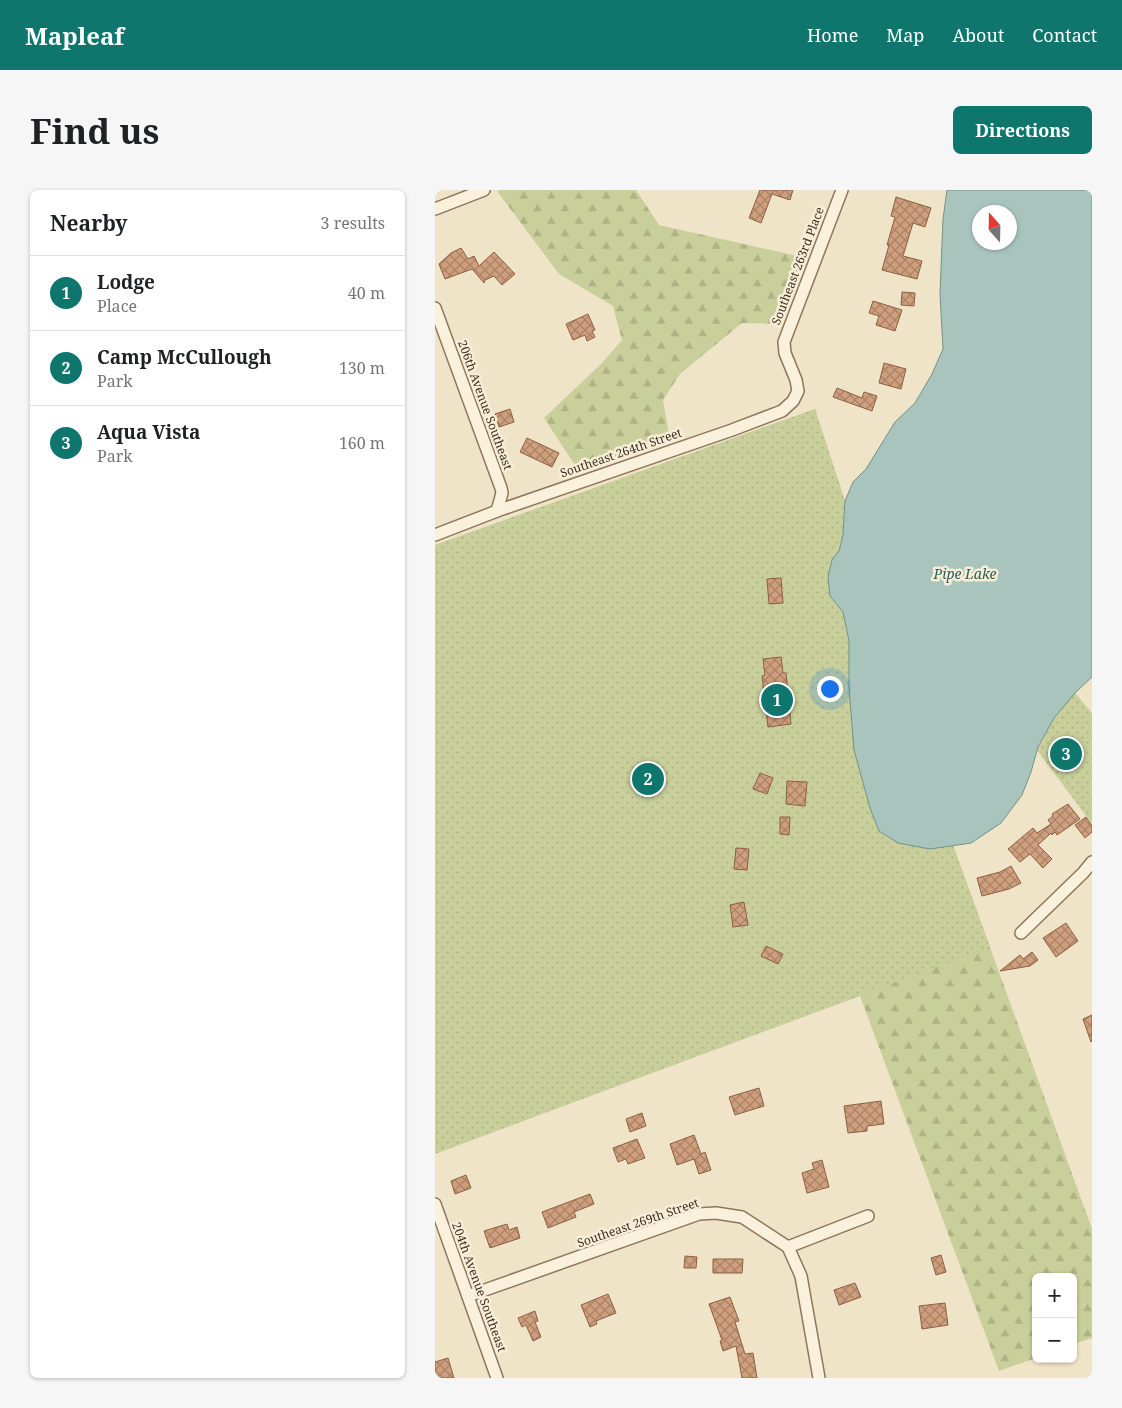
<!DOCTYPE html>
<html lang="en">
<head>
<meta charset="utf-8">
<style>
  body { margin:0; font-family:"Noto Serif",serif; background:#f6f6f6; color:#202124 }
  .controls { position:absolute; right:15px; bottom:15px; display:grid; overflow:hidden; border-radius:8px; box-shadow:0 1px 4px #0004 }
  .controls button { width:45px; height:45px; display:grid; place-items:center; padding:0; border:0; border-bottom:1px solid #e0e0e0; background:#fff; color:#202124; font:25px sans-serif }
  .compass { position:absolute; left:537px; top:15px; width:45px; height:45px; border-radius:50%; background:#fff; box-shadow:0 1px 4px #0004; rotate:340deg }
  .you { position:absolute; left:394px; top:498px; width:18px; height:18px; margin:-12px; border:4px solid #fff; border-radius:50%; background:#1a73e8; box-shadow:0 0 0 8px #1a73e833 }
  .badge { display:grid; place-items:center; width:32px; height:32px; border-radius:50%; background:#0f766e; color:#fff; font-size:16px; font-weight:700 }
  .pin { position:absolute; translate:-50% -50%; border:2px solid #fff; box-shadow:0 1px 5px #0006 }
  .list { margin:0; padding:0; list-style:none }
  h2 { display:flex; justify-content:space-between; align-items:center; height:65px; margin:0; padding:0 20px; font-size:21px }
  h2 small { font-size:16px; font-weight:400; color:#757577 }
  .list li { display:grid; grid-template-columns:32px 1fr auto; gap:15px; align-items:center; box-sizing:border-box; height:75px; padding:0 20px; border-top:1px solid #e0e0e0 }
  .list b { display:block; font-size:19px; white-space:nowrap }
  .list p { margin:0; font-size:16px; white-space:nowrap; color:#757577 }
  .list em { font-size:16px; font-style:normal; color:#757577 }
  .map { position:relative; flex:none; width:657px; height:1188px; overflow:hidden; border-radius:8px }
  header { display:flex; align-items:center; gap:30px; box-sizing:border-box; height:70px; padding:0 25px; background:#0f766e; color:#fff }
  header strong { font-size:24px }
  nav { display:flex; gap:28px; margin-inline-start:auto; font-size:18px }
  .intro { display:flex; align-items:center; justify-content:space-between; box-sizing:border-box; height:120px; padding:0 30px }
  h1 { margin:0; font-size:35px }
  .button { padding:12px 22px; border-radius:8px; background:#0f766e; color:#fff; font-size:18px; font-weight:700 }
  main { display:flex; gap:30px; padding:0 30px }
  aside { flex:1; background:#fff; border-radius:8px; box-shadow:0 1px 4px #0004 }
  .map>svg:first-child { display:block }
  .forest { fill:url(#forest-firs) }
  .park { fill:url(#park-dots) }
  .water { fill:#a9c4bc; stroke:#6f938a; fill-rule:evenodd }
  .building { fill:url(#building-cross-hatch); stroke:#8d5f41 }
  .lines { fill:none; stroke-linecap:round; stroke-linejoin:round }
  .street-casing { stroke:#8d765c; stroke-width:14 }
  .street { stroke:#faf1dc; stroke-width:11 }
  .labels { text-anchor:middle; stroke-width:5; stroke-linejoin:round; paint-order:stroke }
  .street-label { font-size:12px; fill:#3d2e20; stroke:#f7eed8 }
  .water-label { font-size:14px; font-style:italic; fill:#2f5d5a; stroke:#f7eed8 }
</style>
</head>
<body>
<header>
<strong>Mapleaf</strong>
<nav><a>Home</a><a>Map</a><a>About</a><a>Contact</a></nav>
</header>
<div class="intro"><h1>Find us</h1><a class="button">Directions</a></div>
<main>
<aside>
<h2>Nearby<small>3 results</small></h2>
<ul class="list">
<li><span class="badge">1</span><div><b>Lodge</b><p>Place</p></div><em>40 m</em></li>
<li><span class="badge">2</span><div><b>Camp McCullough</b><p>Park</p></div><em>130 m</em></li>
<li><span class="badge">3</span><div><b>Aqua Vista</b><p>Park</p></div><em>160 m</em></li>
</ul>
</aside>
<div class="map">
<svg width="657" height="1188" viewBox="0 0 657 1188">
  <defs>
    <pattern id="forest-firs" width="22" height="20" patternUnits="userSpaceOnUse" patternTransform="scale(1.25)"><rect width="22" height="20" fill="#c9cf9b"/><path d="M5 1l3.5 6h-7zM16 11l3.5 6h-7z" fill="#aeb285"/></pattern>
    <pattern id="park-dots" width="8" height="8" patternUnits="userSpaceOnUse" patternTransform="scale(1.25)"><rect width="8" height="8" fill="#c9cf9b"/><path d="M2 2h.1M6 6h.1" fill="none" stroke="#aeb285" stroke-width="1.8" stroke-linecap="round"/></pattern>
    <pattern id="building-cross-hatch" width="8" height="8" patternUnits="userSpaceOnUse" patternTransform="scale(1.25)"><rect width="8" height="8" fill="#cf9f7d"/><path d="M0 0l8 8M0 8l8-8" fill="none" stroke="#a98266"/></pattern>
  </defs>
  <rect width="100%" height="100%" fill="#f0e4c8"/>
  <!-- forest -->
  <g class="forest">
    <polygon points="65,0 201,0 224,35 367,67 343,134 307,133 245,184 228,210 235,250 145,283 109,228 167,173 187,150 178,116 124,84 62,1"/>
    <polygon points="380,219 410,311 404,361 397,370 393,387 395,406 414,451 495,659 518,655 657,1039 657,1148 638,1154 638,1087 601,1087 601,1168 564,1181 425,806 6,961 0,946 0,355"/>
  </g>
  <!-- park -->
  <g class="park">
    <polygon points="380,219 410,311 408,345 404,361 397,370 393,387 395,406 408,422 414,451 414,499 419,560 435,618 444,641 495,659 518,655 555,757 0,964 0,355"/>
    <polygon points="640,503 657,523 657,634 602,560 619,528"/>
  </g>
  <!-- water -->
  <path class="water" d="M 512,0 L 657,0 L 657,487 L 640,503 L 619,528 L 603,557 L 596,582 L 587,605 L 566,633 L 536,653 L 495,659 L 463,653 L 444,641 L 435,618 L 419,560 L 414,499 L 414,451 L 408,422 L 395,406 L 393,387 L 397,370 L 404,361 L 408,345 L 410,311 L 418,292 L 431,279 L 460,232 L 480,213 L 497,184 L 508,159 L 505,104 L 508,29 ZM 544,22 L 574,22 L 574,52 L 544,52 Z"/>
  <!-- building -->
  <g class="building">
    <polygon points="325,0 358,0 355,10 337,4 326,33 314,28"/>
    <polygon points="461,7 496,18 490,37 478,33 468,66 487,71 482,89 447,80 454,55 452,55 460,27 456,26"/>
    <polygon points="26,58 33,69 39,66 44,76 59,62 80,84 67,95 59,86 50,90 49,93 37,79 10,89 4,74 16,63"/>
    <polygon points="467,102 480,103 479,116 466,115"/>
    <polygon points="438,111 467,120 460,141 441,135 444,126 434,123"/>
    <polygon points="153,124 160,140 157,141 160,147 152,151 150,145 138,150 131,134"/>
    <polygon points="449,173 471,179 466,199 444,193"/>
    <polygon points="402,198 427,208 429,202 442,206 437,221 398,207"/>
    <polygon points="75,219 79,232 64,237 60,224"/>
    <polygon points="92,248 124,263 117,277 85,262"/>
    <polygon points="346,388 348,413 334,414 332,389"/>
    <polygon points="346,467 348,483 351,483 356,534 333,537 327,486 330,485 328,469"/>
    <polygon points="325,583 338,588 332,604 318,599"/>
    <polygon points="352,591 372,592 370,616 351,614"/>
    <polygon points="633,614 645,629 622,645 620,642 617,645 616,643 603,655 617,669 608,678 595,664 585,672 573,659 598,638 602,643 616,634 613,630 618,626 617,624"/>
    <polygon points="345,627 355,627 354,645 345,644"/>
    <polygon points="651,627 657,636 657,642 650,648 640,635"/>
    <polygon points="301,658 314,659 312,680 299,679"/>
    <polygon points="576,676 586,693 574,699 547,706 542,688 565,682"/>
    <polygon points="309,712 313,735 298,737 295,715"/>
    <polygon points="631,733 643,751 621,767 608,748"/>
    <polygon points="331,756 348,764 343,774 326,766"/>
    <polygon points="597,762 603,770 595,776 565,781 585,765 588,769"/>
    <polygon points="657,825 657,851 656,852 648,829"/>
    <polygon points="324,898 329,916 300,925 294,907"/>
    <polygon points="446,911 449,934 432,936 432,941 413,943 409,916"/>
    <polygon points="207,923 211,936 195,942 191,929"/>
    <polygon points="259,945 266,964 270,962 276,980 264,984 259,969 242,975 235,954"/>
    <polygon points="202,949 210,968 193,974 191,969 183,972 178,958"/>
    <polygon points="387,970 394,997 372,1003 367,983 379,979 377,973"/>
    <polygon points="31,985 36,998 20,1004 16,991"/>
    <polygon points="155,1004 159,1014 139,1022 141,1027 113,1038 107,1022"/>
    <polygon points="72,1034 74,1040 82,1037 85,1048 55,1058 49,1041"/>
    <polygon points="506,1065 511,1082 501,1085 496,1068"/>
    <polygon points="250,1066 262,1067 261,1078 249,1078"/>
    <polygon points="278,1069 308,1069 307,1083 278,1083"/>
    <polygon points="420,1093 426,1107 404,1115 399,1100"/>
    <polygon points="173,1104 181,1123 161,1131 162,1134 155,1137 146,1115"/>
    <polygon points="295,1107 304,1131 300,1132 310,1164 318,1163 322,1188 307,1188 301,1156 288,1161 285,1151 287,1150 274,1114"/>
    <polygon points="510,1113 513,1135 487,1139 484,1116"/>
    <polygon points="100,1121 103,1131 100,1132 106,1147 98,1151 91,1135 87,1137 83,1128"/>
    <polygon points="13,1168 19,1188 0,1188 0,1172"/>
  </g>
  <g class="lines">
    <!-- street casing -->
    <g class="street-casing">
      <g id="street">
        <polyline points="0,19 49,0"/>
        <polyline points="0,118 66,298 67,303 62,321"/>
        <polyline points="0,345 62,321 297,240 347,221 358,211 363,201 361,190 350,163 349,152 407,0"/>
        <polyline points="586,743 648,683 657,672"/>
        <polyline points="0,1014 62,1188"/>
        <polyline points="353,1057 366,1086 384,1188"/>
        <polyline points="33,1106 264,1024 281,1023 307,1027 353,1057 433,1026"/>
      </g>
    </g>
    <!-- street -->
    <use href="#street" class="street"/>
  </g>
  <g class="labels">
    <!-- street labels -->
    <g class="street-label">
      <text transform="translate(363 76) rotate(-69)" y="4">Southeast 263rd Place</text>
      <text transform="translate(50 215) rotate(70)" y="4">206th Avenue Southeast</text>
      <text transform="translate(186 263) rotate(-19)" y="4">Southeast 264th Street</text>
      <text transform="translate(203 1033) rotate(-19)" y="4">Southeast 269th Street</text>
      <text transform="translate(44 1097) rotate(70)" y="4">204th Avenue Southeast</text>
    </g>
    <!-- water labels -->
    <g class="water-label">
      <text x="530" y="389">Pipe Lake</text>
    </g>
  </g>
</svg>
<div class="controls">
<button>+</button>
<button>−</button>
</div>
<svg class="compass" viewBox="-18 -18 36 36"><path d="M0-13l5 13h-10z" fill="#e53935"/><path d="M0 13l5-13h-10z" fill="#757577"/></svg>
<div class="you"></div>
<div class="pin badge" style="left:342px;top:510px">1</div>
<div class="pin badge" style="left:213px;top:589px">2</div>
<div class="pin badge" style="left:631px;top:564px">3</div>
</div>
</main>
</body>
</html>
